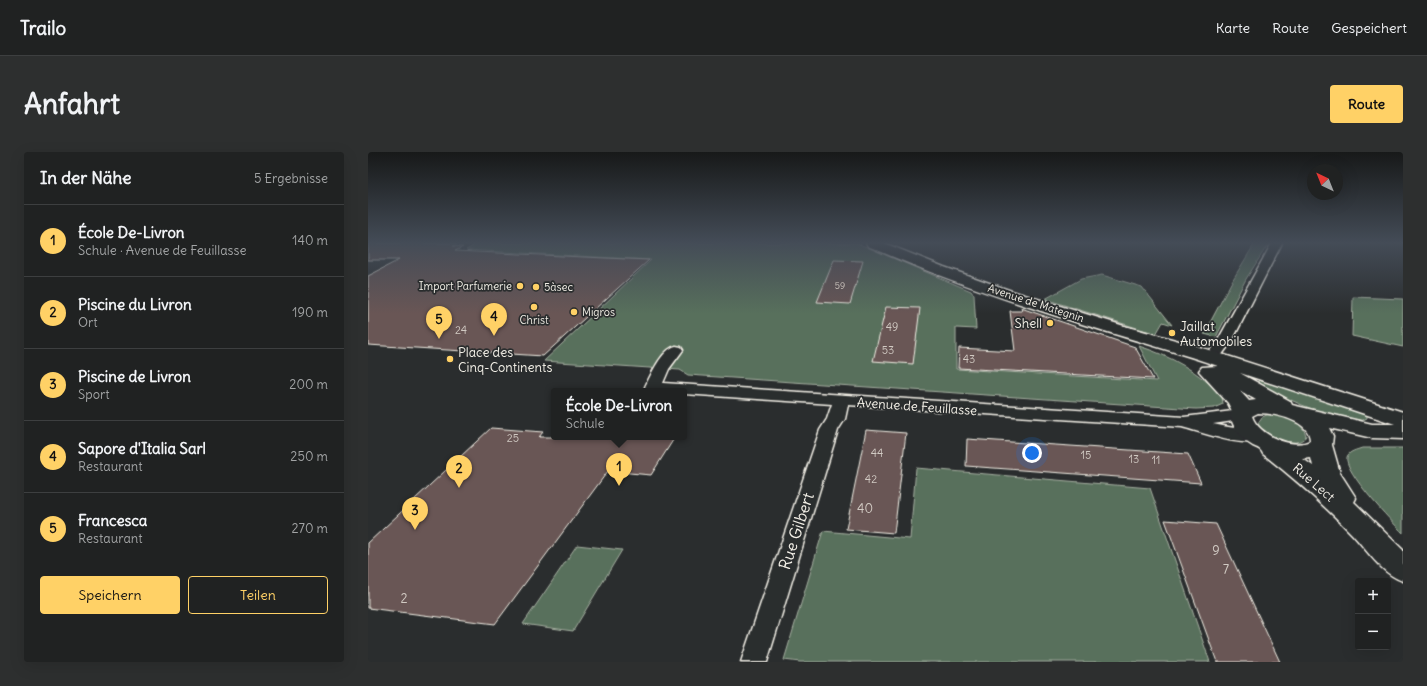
<!DOCTYPE html>
<html lang="de">
<head>
<meta charset="utf-8">
<style>
  body { margin:0; font-family:Delius,sans-serif; background:#2d2f2f; color:#f1f3f6 }
  .controls { position:absolute; right:12px; bottom:12px; display:grid; overflow:hidden; border-radius:4px; box-shadow:0 4px 16px #0002 }
  .controls button { width:36px; height:36px; display:grid; place-items:center; padding:0; border:0; border-bottom:1px solid #3d3f40; background:#202222; color:#f1f3f6; font:20px sans-serif }
  .compass { position:absolute; left:939px; top:12px; width:36px; height:36px; border-radius:50%; background:#202222; box-shadow:0 4px 16px #0002; rotate:317deg }
  .you { position:absolute; left:664px; top:301px; width:14px; height:14px; margin:-10px; border:3px solid #fff; border-radius:50%; background:#1a73e8; box-shadow:0 0 0 6px #1a73e833 }
  .badge { display:grid; place-items:center; width:26px; height:26px; border-radius:50%; background:#ffd166; color:#111; font-size:13px; font-weight:700 }
  .pin { position:absolute; translate:-50% -33px; filter:drop-shadow(0 1px 2px #0008) }
  .pin::after { content:''; position:absolute; top:21px; width:14px; height:12px; background:inherit; clip-path:polygon(0 0,100% 0,50% 100%) }
  .popup { position:absolute; left:183px; top:236px; width:136px; height:52px; box-sizing:border-box; display:grid; place-content:center; border-radius:4px; background:#202222; filter:drop-shadow(0 1px 3px #0005); font-size:13px; white-space:nowrap; color:#a2a4a5 }
  .popup b { font-size:15px; color:#f1f3f6 }
  .popup::after { content:''; position:absolute; left:50%; top:100%; margin-left:-8px; border:8px solid transparent; border-top-color:#202222 }
  .list { margin:0; padding:0; list-style:none }
  h2 { display:flex; justify-content:space-between; align-items:center; height:52px; margin:0; padding:0 16px; font-size:17px }
  h2 small { font-size:13px; font-weight:400; color:#a2a4a5 }
  .list li { display:grid; grid-template-columns:26px 1fr auto; gap:12px; align-items:center; box-sizing:border-box; height:72px; padding:0 16px; border-top:1px solid #3d3f40 }
  .list b { display:block; font-size:15px; white-space:nowrap }
  .list p { margin:0; font-size:13px; white-space:nowrap; color:#a2a4a5 }
  .list em { font-size:13px; font-style:normal; color:#a2a4a5 }
  .actions { display:flex; gap:8px; padding:12px 16px }
  .actions a { flex:1; padding:9px 0; border:1px solid #ffd166; border-radius:4px; text-align:center; font-size:14px; color:#ffd166 }
  .actions .main { background:#ffd166; color:#111 }
  .map { position:relative; flex:none; width:1035px; height:510px; overflow:hidden; border-radius:4px }
  header { display:flex; align-items:center; gap:24px; box-sizing:border-box; height:56px; padding:0 20px; background:#202222; border-bottom:1px solid #3d3f40 }
  header strong { font-size:19px }
  nav { display:flex; gap:22px; margin-inline-start:auto; font-size:14px }
  .intro { display:flex; align-items:center; justify-content:space-between; box-sizing:border-box; height:96px; padding:0 24px }
  h1 { margin:0; font-size:28px }
  .button { padding:10px 18px; border-radius:4px; background:#ffd166; color:#111; font-size:14px; font-weight:700 }
  main { display:flex; gap:24px; padding:0 24px }
  aside { flex:1; background:#202222; border-radius:4px; box-shadow:0 4px 16px #0002 }
  .map>svg:first-child { display:block }
  .green { fill:#59705c; stroke:#a6b0a2 }
  .building { fill:#695754; stroke:#f4f1e8 }
  .lines { fill:none; stroke-linecap:round; stroke-linejoin:round }
  .street-casing { stroke:#f4f1e8; stroke-width:3 }
  .secondary-casing { stroke:#f4f1e8; stroke-width:3 }
  .street { fill:#2a2d2e; fill-rule:evenodd }
  .secondary { fill:#2a2d2e; fill-rule:evenodd }
  .poi-dot { fill:#ffd166; stroke:#2a2d2e; stroke-width:1.5 }
  .labels { text-anchor:middle; stroke-width:3.5; stroke-linejoin:round; paint-order:stroke }
  .far-number-label { font-size:9px; fill:#d1cac3 }
  .far-poi-label { font-size:11px; fill:#f4f1e8; stroke:#2a2d2e; text-anchor:start }
  .far-street-label { font-size:11px; fill:#f4f1e8; stroke:#2a2d2e }
  .number-label { font-size:11px; fill:#d1cac3 }
  .poi-label { font-size:13px; fill:#f4f1e8; stroke:#2a2d2e; text-anchor:start }
  .street-label { font-size:13px; fill:#f4f1e8; stroke:#2a2d2e }
  .near-number-label { font-size:13px; fill:#d1cac3 }
  .near-street-label { font-size:16px; fill:#f4f1e8; stroke:#2a2d2e }
</style>
</head>
<body>
<header>
<strong>Trailo</strong>
<nav><a>Karte</a><a>Route</a><a>Gespeichert</a></nav>
</header>
<div class="intro"><h1>Anfahrt</h1><a class="button">Route</a></div>
<main>
<aside>
<h2>In der Nähe<small>5 Ergebnisse</small></h2>
<ul class="list">
<li><span class="badge">1</span><div><b>École De-Livron</b><p>Schule · Avenue de Feuillasse</p></div><em>140 m</em></li>
<li><span class="badge">2</span><div><b>Piscine du Livron</b><p>Ort</p></div><em>190 m</em></li>
<li><span class="badge">3</span><div><b>Piscine de Livron</b><p>Sport</p></div><em>200 m</em></li>
<li><span class="badge">4</span><div><b>Sapore d'Italia Sarl</b><p>Restaurant</p></div><em>250 m</em></li>
<li><span class="badge">5</span><div><b>Francesca</b><p>Restaurant</p></div><em>270 m</em></li>
</ul>
<div class="actions"><a class="main">Speichern</a><a>Teilen</a></div>
</aside>
<div class="map">
<svg width="1035" height="510" viewBox="0 0 1035 510">
  <rect width="100%" height="100%" fill="#2a2d2e"/>
  <filter id="ink" filterUnits="userSpaceOnUse"><feTurbulence type="fractalNoise" baseFrequency=".025" numOctaves="2"/><feDisplacementMap in="SourceGraphic" scale="8" xChannelSelector="R" yChannelSelector="G"/><feConvolveMatrix kernelMatrix="1 2 1 2 8 2 1 2 1" color-interpolation-filters="sRGB"/></filter>
  <g filter="url(#ink)">
    <!-- green -->
    <g class="green">
      <path d="M 110,91 L 489,91 L 603,139 L 606,143 L 608,177 L 588,176 L 588,217 L 789,229 L 771,194 C 802,204 832,220 854,244 L 855,252 L 846,256 L 828,257 L 320,223 L 312,218 L 176,209 L 283,108 L 98,98 Z"/>
      <polygon points="887,91 901,91 878,127 848,185 836,182 864,129"/>
      <polygon points="734,123 774,135 804,173 795,170 788,182 677,147 713,127"/>
      <polygon points="985,145 1035,147 1035,195 984,184"/>
      <path d="M 891,225 L 999,263 L 999,266 L 993,269 L 982,269 L 981,266 C 947,262 920,247 890,231 Z"/>
      <path d="M 899,263 C 913,263 935,268 938,284 C 929,299 895,284 890,271 L 894,265 Z"/>
      <path d="M 994,296 L 1035,296 L 1035,381 C 1024,370 975,319 979,305 C 981,299 989,298 994,296 Z"/>
      <polygon points="548,316 782,336 842,510 432,510 416,508 455,379 542,387"/>
      <polygon points="209,393 254,398 205,479 155,472"/>
    </g>
    <!-- building -->
    <g class="building">
      <polygon points="0,91 91,91 85,94 95,95 87,99 281,108 175,204 0,193 0,124 31,108 0,108"/>
      <polygon points="466,108 495,109 482,152 449,150"/>
      <polygon points="518,155 552,156 545,212 505,209"/>
      <polygon points="653,156 767,195 785,227 590,216 591,196 647,199 642,159 654,159"/>
      <polygon points="123,276 175,280 171,285 307,285 283,323 240,319 127,472 0,456 0,391"/>
      <polygon points="498,278 538,281 526,381 478,377"/>
      <polygon points="599,287 820,302 833,331 598,314"/>
      <polygon points="797,368 848,372 912,510 849,510"/>
    </g>
    <g class="lines">
      <!-- street casing -->
      <g class="street-casing">
        <g id="street">
          <polygon points="904,91 914,91 864,189 850,208 840,208 837,205 850,188"/>
          <path d="M 308,194 L 313,195 L 315,198 L 301,217 L 295,231 L 816,265 L 873,258 L 879,259 L 882,263 L 879,267 L 845,272 C 861,276 878,277 894,281 L 897,285 L 894,289 C 872,295 836,281 814,275 L 480,253 L 477,267 L 470,278 L 399,510 L 373,510 L 452,278 L 459,267 L 464,252 L 316,242 L 316,239 L 279,238 L 277,235 C 283,223 294,197 308,194 Z"/>
        </g>
      </g>
      <!-- secondary casing -->
      <g class="secondary-casing">
        <path id="secondary" d="M 498,91 L 516,91 L 576,115 L 644,139 L 756,174 L 822,192 L 1035,260 L 1035,287 L 1004,286 L 961,276 L 965,284 L 964,293 L 972,321 L 988,346 L 986,350 L 1035,398 L 1035,429 C 1013,422 998,396 982,380 C 955,352 926,326 895,302 C 893,297 890,296 885,294 C 873,287 865,276 862,263 L 864,259 L 860,251 L 831,219 L 834,215 L 850,214 C 815,202 779,192 743,181 C 661,156 579,129 500,94 ZM 872,221 L 1027,272 L 1029,272 L 1004,272 L 924,253 L 922,249 ZM 871,238 L 888,248 L 881,249 ZM 890,261 C 905,261 943,268 942,289 C 924,298 890,283 884,264 ZM 943,306 L 945,314 L 935,307 Z"/>
      </g>
      <!-- street -->
      <use href="#street" class="street"/>
      <!-- secondary -->
      <use href="#secondary" class="secondary"/>
    </g>
  </g>
  <!-- sky -->
  <linearGradient id="sky" x2="0" y2="1"><stop stop-color="#171919"/><stop offset="0.56" stop-color="#444c57"/><stop offset="1" stop-color="#444c57" stop-opacity="0"/></linearGradient>
  <rect width="1035" height="162" fill="url(#sky)"/>
  <!-- markers -->
  <g class="poi-dot">
    <circle cx="152" cy="134" r="4"/>
    <circle cx="168" cy="135" r="4"/>
    <circle cx="166" cy="155" r="4"/>
    <circle cx="206" cy="160" r="4"/>
    <circle cx="682" cy="171" r="4"/>
    <circle cx="804" cy="181" r="4"/>
    <circle cx="82" cy="207" r="4"/>
  </g>
  <g class="labels">
    <!-- far-number labels -->
    <g class="far-number-label">
      <text x="472" y="137">59</text>
    </g>
    <!-- far-poi labels -->
    <g class="far-poi-label">
      <text x="144" y="138" text-anchor="end">Import Parfumerie</text>
      <text x="176" y="139">5àsec</text>
      <text x="214" y="164">Migros</text>
      <text x="166" y="172" text-anchor="middle">Christ</text>
    </g>
    <!-- far-street labels -->
    <g class="far-street-label">
      <text transform="translate(668 151) rotate(18)" y="4">Avenue de Mategnin</text>
    </g>
    <!-- number labels -->
    <g class="number-label">
      <text x="524" y="179">49</text>
      <text x="93" y="182">24</text>
      <text x="520" y="202">53</text>
      <text x="601" y="211">43</text>
      <text x="145" y="290">25</text>
      <text x="509" y="305">44</text>
      <text x="718" y="307">15</text>
      <text x="766" y="311">13</text>
      <text x="788" y="312">11</text>
      <text x="503" y="331">42</text>
    </g>
    <!-- poi labels -->
    <g class="poi-label">
      <text x="674" y="176" text-anchor="end">Shell</text>
      <text x="812" y="179">Jaillat<tspan x="812" dy="15">Automobiles</tspan></text>
      <text x="90" y="205">Place des<tspan x="90" dy="15">Cinq-Continents</tspan></text>
    </g>
    <!-- street labels -->
    <g class="street-label">
      <text transform="translate(549 254) rotate(4)" y="5">Avenue de Feuillasse</text>
      <text transform="translate(946 330) rotate(41)" y="5">Rue Lect</text>
    </g>
    <!-- near-number labels -->
    <g class="near-number-label">
      <text x="497" y="361">40</text>
      <text x="848" y="403">9</text>
      <text x="858" y="422">7</text>
      <text x="36" y="451">2</text>
    </g>
    <!-- near-street labels -->
    <g class="near-street-label">
      <text transform="translate(428 379) rotate(-72)" y="6">Rue Gilbert</text>
    </g>
  </g>
</svg>
<div class="controls">
<button>+</button>
<button>−</button>
</div>
<svg class="compass" viewBox="-18 -18 36 36"><path d="M0-13l5 13h-10z" fill="#e53935"/><path d="M0 13l5-13h-10z" fill="#a2a4a5"/></svg>
<div class="you"></div>
<div class="pin badge" style="left:251px;top:334px">1</div>
<div class="popup"><b>École De-Livron</b>Schule</div>
<div class="pin badge" style="left:91px;top:336px">2</div>
<div class="pin badge" style="left:47px;top:378px">3</div>
<div class="pin badge" style="left:126px;top:184px">4</div>
<div class="pin badge" style="left:71px;top:187px">5</div>
</div>
</main>
</body>
</html>
